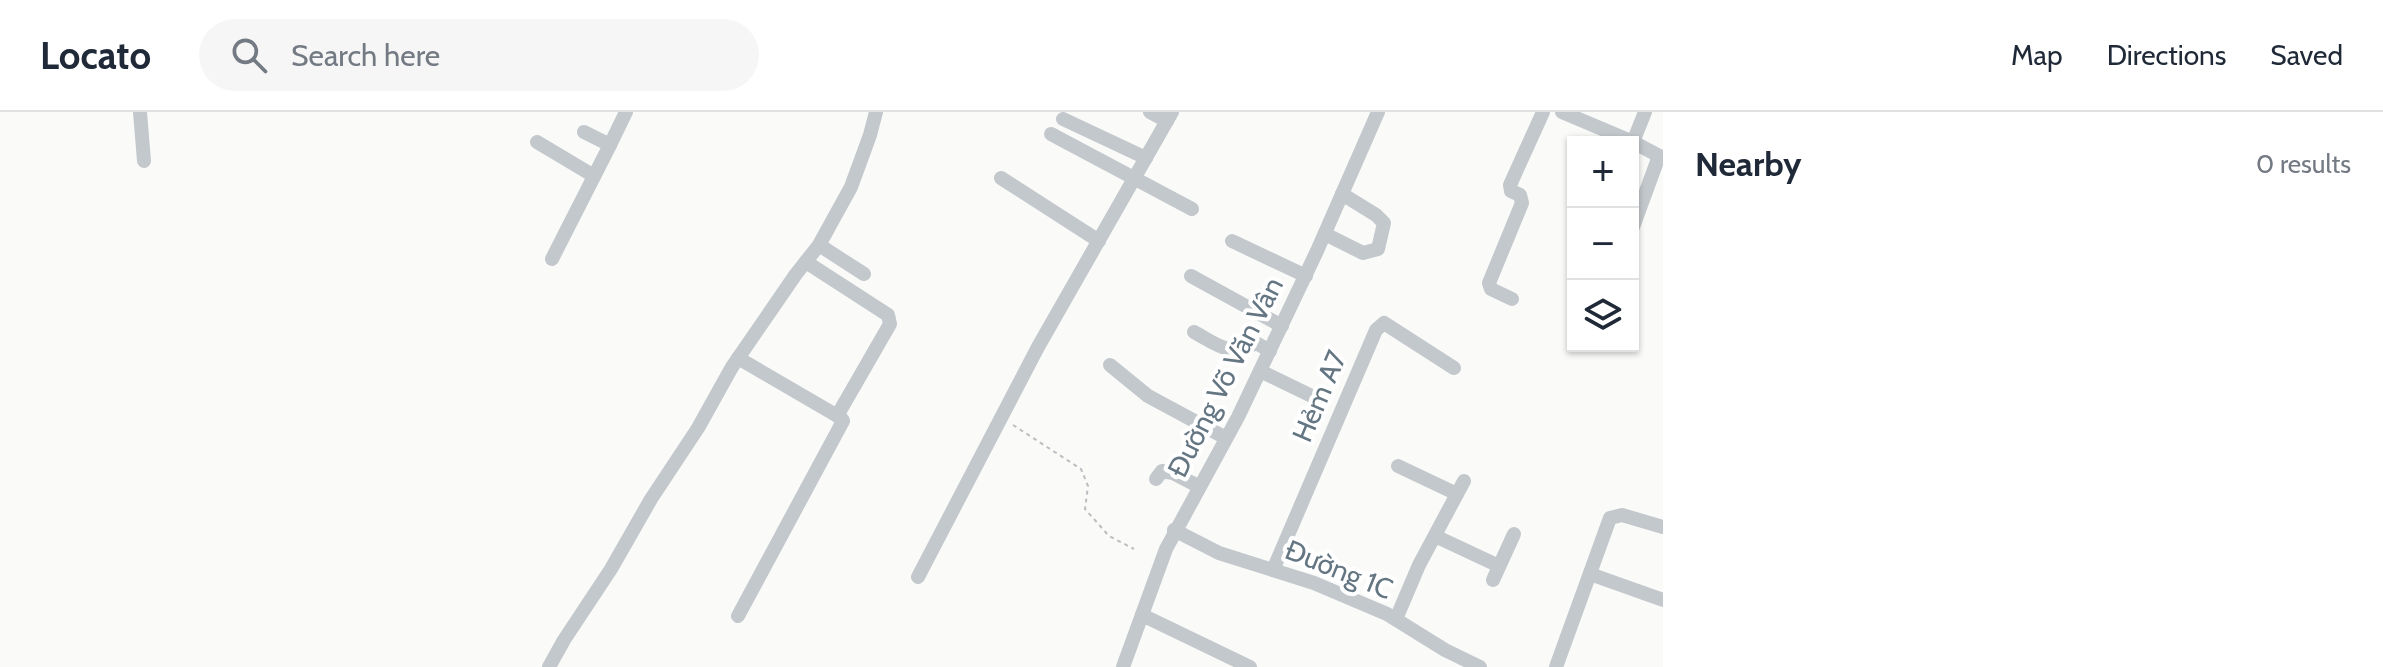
<!DOCTYPE html>
<html lang="en">
<head>
<meta charset="utf-8">
<style>
  body { margin:0; font-family:Cabin,sans-serif; background:#f6f6f7; color:#1f2937 }
  .controls { position:absolute; right:24px; top:24px; display:grid; overflow:hidden; border-radius:0px; box-shadow:0 2px 6px #0004 }
  .controls button { width:72px; height:72px; display:grid; place-items:center; padding:0; border:0; border-bottom:2px solid #e0e1e3; background:#fff; color:#1f2937; font:40px sans-serif }
  .list { margin:0; padding:0; list-style:none }
  h2 { display:flex; justify-content:space-between; align-items:center; height:104px; margin:0; padding:0 32px; font-size:34px }
  h2 small { font-size:26px; font-weight:400; color:#747a83 }
  .icon { flex:none; width:44px; height:44px; fill:none; stroke:currentColor; stroke-width:2; stroke-linecap:round; stroke-linejoin:round }
  .map { position:relative; flex:none; width:1663px; height:555px; overflow:hidden }
  header { display:flex; align-items:center; gap:48px; box-sizing:border-box; height:112px; padding:0 40px; background:#fff; border-bottom:2px solid #e0e1e3 }
  header strong { font-size:38px }
  nav { display:flex; gap:44px; margin-inline-start:auto; font-size:28px }
  .search { width:560px; height:72px; background:#f6f6f7; display:flex; align-items:center; gap:20px; box-sizing:border-box; padding:0 28px; border-radius:44px; color:#747a83; font-size:30px }
  main { display:flex }
  aside { flex:1; background:#fff }
  .map>svg:first-child { display:block }
  .lines { fill:none; stroke-linecap:round; stroke-linejoin:round }
  .path { stroke:#bbbfc2; stroke-width:2; stroke-dasharray:4 4; stroke-linecap:butt }
  .minor { stroke:#c3c8cc; stroke-width:14 }
  .labels { text-anchor:middle; stroke-width:8; stroke-linejoin:round; paint-order:stroke }
  .street-label { font-size:28px; fill:#657683; stroke:#fff }
</style>
</head>
<body>
<header>
<strong>Locato</strong>
<div class="search"><svg class="icon" aria-label="search" viewBox="0 0 24 24"><circle cx="10" cy="10" r="6"/><path d="M15 15l6 6"/></svg>Search here</div>
<nav><a>Map</a><a>Directions</a><a>Saved</a></nav>
</header>
<main>
<div class="map">
<svg width="1663" height="555" viewBox="0 0 1663 555">
  <rect width="100%" height="100%" fill="#fafaf8"/>
  <g class="lines">
    <!-- path -->
    <polyline class="path" points="1013,313 1081,357 1088,374 1085,397 1109,424 1134,437"/>
    <!-- minor -->
    <g class="minor">
      <polyline points="140,0 144,49"/>
      <polyline points="1150,0 1167,9"/>
      <polyline points="1562,0 1633,30 1663,46"/>
      <polyline points="1063,7 1146,46"/>
      <polyline points="584,20 610,33 626,0"/>
      <polyline points="1051,22 1192,97"/>
      <polyline points="537,30 594,64"/>
      <polyline points="1633,30 1645,0"/>
      <polyline points="1001,66 1099,129"/>
      <polyline points="1633,115 1659,44"/>
      <polyline points="1325,122 1363,141 1378,137 1384,111 1376,103 1342,82"/>
      <polyline points="1232,129 1306,164"/>
      <polyline points="819,133 864,162"/>
      <polyline points="552,147 610,33"/>
      <polyline points="806,150 888,203 890,212 837,304"/>
      <polyline points="1191,164 1282,214"/>
      <polyline points="1512,187 1491,177 1489,171 1522,91 1520,83 1511,79 1510,73 1543,0"/>
      <path d="M 1194,220 C 1218,233 1229,245 1256,231 L 1270,239"/>
      <polyline points="738,246 841,306 843,309 738,504"/>
      <polyline points="1110,253 1148,284 1226,326"/>
      <polyline points="1260,259 1320,288"/>
      <polyline points="1398,354 1457,382"/>
      <polyline points="1156,367 1162,359 1173,361 1198,374"/>
      <polyline points="1174,418 1219,441 1314,471 1387,502 1445,538 1480,555"/>
      <polyline points="1435,424 1499,454"/>
      <polyline points="1273,458 1376,218 1384,211 1454,256"/>
      <polyline points="1590,462 1663,488"/>
      <polyline points="918,465 1038,235 1172,0"/>
      <polyline points="1493,468 1514,422"/>
      <polyline points="1142,503 1250,555"/>
      <polyline points="1396,507 1419,453 1464,369"/>
      <polyline points="549,555 564,528 611,457 651,387 698,316 732,255 796,162 819,133 851,75 870,23 876,0"/>
      <polyline points="1123,555 1166,437 1238,305 1317,139 1378,0"/>
      <polyline points="1556,555 1610,406 1622,403 1663,415"/>
    </g>
  </g>
  <g class="labels">
    <!-- street labels -->
    <g class="street-label">
      <text transform="translate(1225 265) rotate(-63)" y="10">Đường Võ Văn Vân</text>
      <text transform="translate(1319 284) rotate(-67)" y="10">Hẻm A7</text>
      <text transform="translate(1339 457) rotate(22)" y="10">Đường 1C</text>
    </g>
  </g>
</svg>
<div class="controls">
<button>+</button>
<button>−</button>
<button><svg class="icon" aria-label="layers" viewBox="0 0 24 24"><path d="M12 4l9 5-9 5-9-5zM3 14l9 5 9-5"/></svg></button>
</div>
</div>
<aside>
<h2>Nearby<small>0 results</small></h2>
<ul class="list">
</ul>
</aside>
</main>
</body>
</html>
